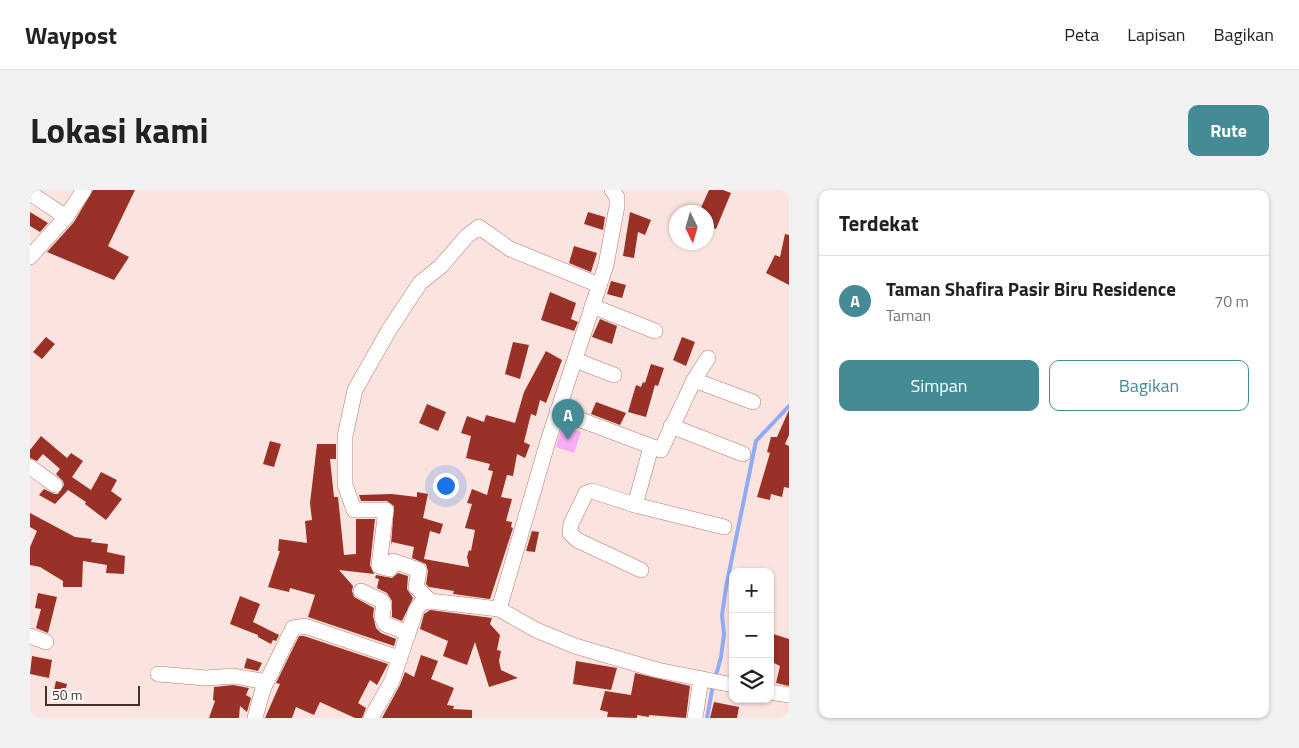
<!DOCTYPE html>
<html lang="id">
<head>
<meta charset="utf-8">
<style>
  body { margin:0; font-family:"Titillium Web",sans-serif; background:#f2f2f2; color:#222 }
  .controls { position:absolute; right:15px; bottom:15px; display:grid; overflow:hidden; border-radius:10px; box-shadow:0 1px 4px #0004 }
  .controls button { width:45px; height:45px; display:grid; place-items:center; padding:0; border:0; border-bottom:1px solid #e0e0e0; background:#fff; color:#222; font:25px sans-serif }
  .compass { position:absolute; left:639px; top:15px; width:45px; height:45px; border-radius:50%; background:#fff; box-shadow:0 1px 4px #0004; rotate:175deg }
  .scale { position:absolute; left:15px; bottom:12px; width:95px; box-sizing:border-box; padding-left:5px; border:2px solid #452f2c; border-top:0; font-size:14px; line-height:18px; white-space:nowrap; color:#452f2c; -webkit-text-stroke:4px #fff; paint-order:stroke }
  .you { position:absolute; left:415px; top:295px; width:18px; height:18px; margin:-12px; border:4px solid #fff; border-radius:50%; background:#1a73e8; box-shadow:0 0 0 8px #1a73e833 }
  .badge { display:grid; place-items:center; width:32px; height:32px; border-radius:50%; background:#458b96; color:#fff; font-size:16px; font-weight:700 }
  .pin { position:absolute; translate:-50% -41px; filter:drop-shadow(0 1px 2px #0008) }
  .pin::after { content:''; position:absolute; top:26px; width:18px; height:15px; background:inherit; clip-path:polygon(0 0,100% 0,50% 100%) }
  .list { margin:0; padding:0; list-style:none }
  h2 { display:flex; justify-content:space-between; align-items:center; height:65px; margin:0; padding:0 20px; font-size:21px }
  h2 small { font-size:16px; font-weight:400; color:#767676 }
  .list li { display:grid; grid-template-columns:32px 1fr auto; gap:15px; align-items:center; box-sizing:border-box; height:90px; padding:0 20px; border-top:1px solid #e0e0e0 }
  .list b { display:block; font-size:19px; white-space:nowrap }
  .list p { margin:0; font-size:16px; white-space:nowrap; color:#767676 }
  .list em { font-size:16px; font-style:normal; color:#767676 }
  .actions { display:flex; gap:10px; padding:15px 20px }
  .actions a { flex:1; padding:11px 0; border:1px solid #458b96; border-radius:10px; text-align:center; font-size:18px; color:#458b96 }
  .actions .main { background:#458b96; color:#fff }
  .icon { flex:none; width:28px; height:28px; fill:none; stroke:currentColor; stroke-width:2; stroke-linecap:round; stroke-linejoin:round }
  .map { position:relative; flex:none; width:759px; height:528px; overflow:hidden; border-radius:10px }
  header { display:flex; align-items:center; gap:30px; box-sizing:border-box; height:70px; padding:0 25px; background:#fff; border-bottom:1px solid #e0e0e0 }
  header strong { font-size:24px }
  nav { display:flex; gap:28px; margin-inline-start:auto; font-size:18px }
  .intro { display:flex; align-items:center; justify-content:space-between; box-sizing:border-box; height:120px; padding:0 30px }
  h1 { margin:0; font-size:35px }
  .button { padding:12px 22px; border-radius:10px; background:#458b96; color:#fff; font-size:18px; font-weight:700 }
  main { display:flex; gap:30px; padding:0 30px }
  aside { flex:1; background:#fff; border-radius:10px; box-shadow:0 1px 4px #0004 }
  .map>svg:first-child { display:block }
  .green { fill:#f9acf3 }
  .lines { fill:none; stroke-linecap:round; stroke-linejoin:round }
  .stream { stroke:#92abf6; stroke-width:4 }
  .building { fill:#993126 }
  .minor-casing { stroke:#ae7b72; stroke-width:16 }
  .minor { stroke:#fff; stroke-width:15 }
</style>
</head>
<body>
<header>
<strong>Waypost</strong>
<nav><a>Peta</a><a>Lapisan</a><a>Bagikan</a></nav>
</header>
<div class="intro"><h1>Lokasi kami</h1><a class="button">Rute</a></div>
<main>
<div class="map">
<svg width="759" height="528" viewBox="0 0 759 528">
  <rect width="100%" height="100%" fill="#fbe3df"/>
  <!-- green -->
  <polygon class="green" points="532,236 551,242 544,263 526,257"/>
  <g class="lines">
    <!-- stream -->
    <g class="stream">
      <polyline points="685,489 691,467 694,444 692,425 696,397 726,251 759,216"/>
      <polyline points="677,528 683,495"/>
    </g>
  </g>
  <!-- building -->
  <g class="building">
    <polygon points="63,0 105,0 78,56 99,67 84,90 17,62 44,32"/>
    <polygon points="679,0 693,0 701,3 686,39 676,35 676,22 669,22"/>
    <polygon points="0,22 18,33 10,42 0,36"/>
    <polygon points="558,22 575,27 573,40 554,34"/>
    <polygon points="600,22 621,30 615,45 608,42 604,68 593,66"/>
    <polygon points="755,44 759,45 759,95 736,83 745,65 750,67"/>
    <polygon points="544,56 567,63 561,82 539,73"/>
    <polygon points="581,91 596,95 592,108 577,104"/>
    <polygon points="520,102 546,113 541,129 548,132 544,141 511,130"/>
    <polygon points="570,129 587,136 582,154 562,147"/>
    <polygon points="16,147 25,154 12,169 3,162"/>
    <polygon points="652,147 665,152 656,176 643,170"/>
    <polygon points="483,152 499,155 490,189 475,184"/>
    <polygon points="516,161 532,170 516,213 510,210 506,226 501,224 494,252 500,255 495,268 487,264 483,286 477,285 471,307 482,309 476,331 482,332 481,337 483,338 460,409 423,404 424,401 399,397 396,394 398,381 396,374 382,368 384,357 362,352 361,355 364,316 357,311 331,311 329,305 362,304 387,307 387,302 398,304 393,328 413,334 410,344 400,341 394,369 439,377 437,367 439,360 441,361 445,340 435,338 442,314 437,313 442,299 457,305 463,281 458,280 460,274 436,268 441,246 431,243 437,226 454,232 456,225 485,233 494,202"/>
    <polygon points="621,174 634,178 628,196 625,195 616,227 598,222 606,195 611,197 613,192 615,193"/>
    <polygon points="566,212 596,223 590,235 561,224"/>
    <polygon points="397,214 416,222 408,241 389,233"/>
    <polygon points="759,220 759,245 755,254 759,256 759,298 754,297 752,307 741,304 740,310 727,307 740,263 737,262 741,247 747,247"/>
    <polygon points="11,246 37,268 41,263 53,271 42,287 61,300 71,282 87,290 81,301 92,309 76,330 55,314 56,312 38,300 25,314 9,305 14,299 24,304 28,304 34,295 33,291 26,284 30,279 13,264 7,271 0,268 0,260"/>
    <polygon points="240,251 251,254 244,277 233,274"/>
    <polygon points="287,254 306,254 306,269 300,269 304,307 308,307 314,365 326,364 326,329 345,329 340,375 344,384 309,380 323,396 322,401 324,407 344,418 343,426 346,438 351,443 366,449 364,456 278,427 285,405 260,398 259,402 238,397 250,361 248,361 249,349 277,353 275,331 282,330 280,313"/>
    <polygon points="0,323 45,347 62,349 61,352 78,354 77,362 95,366 94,384 76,383 77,375 53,371 52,397 33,397 33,391 10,377 0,375 0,357 7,341 0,337"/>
    <polygon points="502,341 509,342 505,362 496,361"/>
    <polygon points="368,383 378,386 377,399 383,408 372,431 362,427 362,411 357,403 347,398 349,389 345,388 346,385 362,388"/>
    <polygon points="8,403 27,407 18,443 6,438 11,419 5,418"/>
    <polygon points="210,406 230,414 223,432 249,445 246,451 243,450 241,454 228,447 228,445 200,434"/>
    <polygon points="400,420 462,428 460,434 470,445 467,460 471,461 469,471 471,480 488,488 459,497 445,452 437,475 413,466 418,451 390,439 394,424"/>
    <polygon points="740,443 759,449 759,496 746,493 750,476 740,471"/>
    <polygon points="269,446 274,446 358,474 347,495 340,490 328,513 336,518 332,528 325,528 290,512 284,525 266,517 262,528 235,528 250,494 246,493"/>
    <polygon points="391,465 408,471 401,489 424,498 417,515 424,516 423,519 442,520 442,528 352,528 370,495 375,482 384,487"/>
    <polygon points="2,466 22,470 19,488 0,484"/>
    <polygon points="217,468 232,473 228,481 214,478"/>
    <polygon points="546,471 587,478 581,500 543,494"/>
    <polygon points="605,483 660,496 656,528 619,525 619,527 607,525 607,528 577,527 578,522 570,520 575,501 601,505"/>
    <polygon points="26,491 37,494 34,507 23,504"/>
    <polygon points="203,495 219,498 216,505 221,508 217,522 210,516 209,528 179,528 185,511 183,510 184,497"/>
    <polygon points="684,512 709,517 707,528 680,528"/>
  </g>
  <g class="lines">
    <!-- minor casing -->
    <g class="minor-casing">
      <g id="minor">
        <polyline points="0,3 36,27"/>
        <polyline points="0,67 36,27 54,0"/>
        <polyline points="562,116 625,141"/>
        <polyline points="545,170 584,185"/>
        <polyline points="664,190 723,212"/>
        <polyline points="527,221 631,260 664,190 678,168"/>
        <polyline points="641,236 713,264"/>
        <polyline points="0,277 25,295"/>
        <polyline points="605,315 694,337"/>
        <polyline points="611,380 547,350 540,343 541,334 556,303 562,301 605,315 621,257"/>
        <polyline points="331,401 352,411 354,415 352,427 355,434 378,443"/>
        <polyline points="400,411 386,397 389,380 363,371 360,379 349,376 356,320 324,320 315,295 315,246 325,200 359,140 390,93 411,76 437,46 449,37 480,59 569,95"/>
        <polyline points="469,419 518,251 576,75 587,16 587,7 582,0"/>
        <polyline points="0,446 16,452"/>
        <polyline points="128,484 176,488 204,486 236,492"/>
        <polyline points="740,502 759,505"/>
        <polyline points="225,528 233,499 263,438 275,436 369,468"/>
        <polyline points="341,528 362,491 386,420 391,413 400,411 469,419 506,440 545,456 627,480 703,495"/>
        <polyline points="665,528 671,489"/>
      </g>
    </g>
    <!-- minor -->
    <use href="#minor" class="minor"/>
  </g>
</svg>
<div class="controls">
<button>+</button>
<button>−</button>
<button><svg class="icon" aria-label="layers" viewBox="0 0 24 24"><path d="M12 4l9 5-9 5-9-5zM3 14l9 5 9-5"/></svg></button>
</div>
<svg class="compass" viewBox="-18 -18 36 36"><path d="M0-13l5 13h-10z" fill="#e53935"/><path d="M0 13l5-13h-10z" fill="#767676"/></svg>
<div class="scale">50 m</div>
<div class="you"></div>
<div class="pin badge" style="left:538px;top:250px">A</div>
</div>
<aside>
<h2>Terdekat<small></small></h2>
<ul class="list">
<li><span class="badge">A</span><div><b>Taman Shafira Pasir Biru Residence</b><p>Taman</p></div><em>70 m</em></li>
</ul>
<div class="actions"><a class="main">Simpan</a><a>Bagikan</a></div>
</aside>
</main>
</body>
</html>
